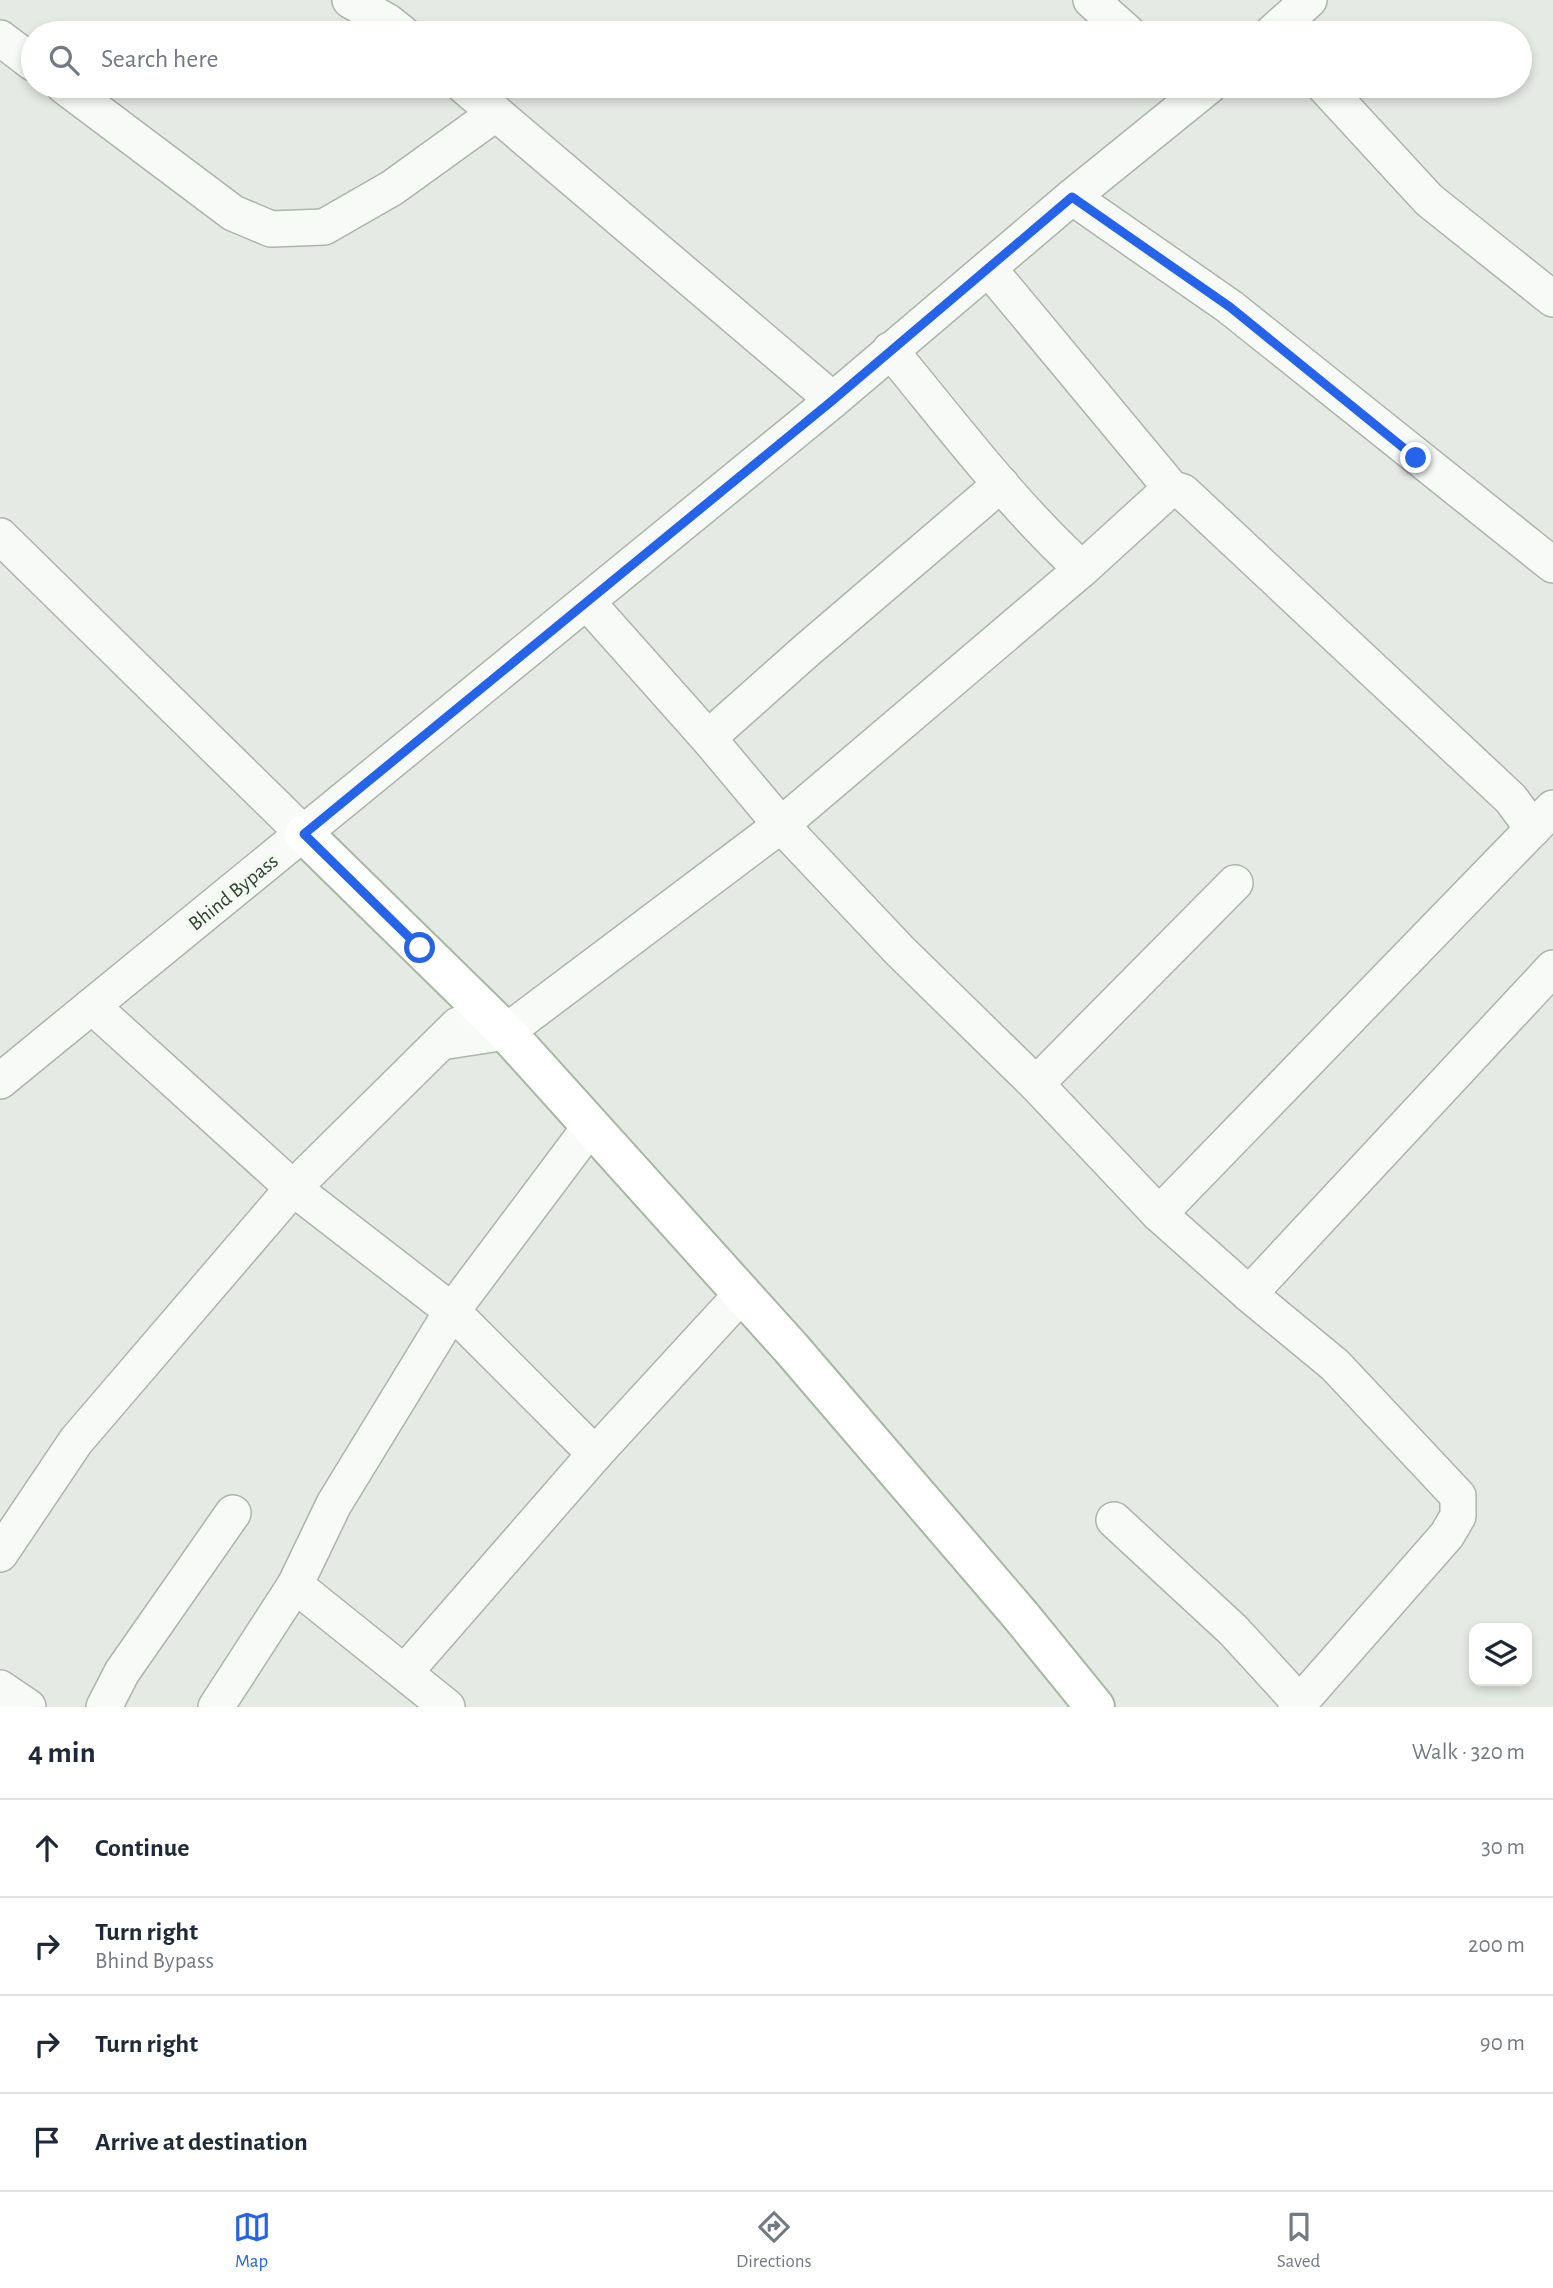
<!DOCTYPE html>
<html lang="en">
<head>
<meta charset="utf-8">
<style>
  body { margin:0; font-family:"Alegreya Sans",sans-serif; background:#f6f6f7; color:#1f2937 }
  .controls { position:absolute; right:21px; bottom:21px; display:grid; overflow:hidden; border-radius:14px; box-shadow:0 4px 10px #0003 }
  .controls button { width:63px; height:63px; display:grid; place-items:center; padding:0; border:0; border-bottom:2px solid #e0e1e3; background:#fff; color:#1f2937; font:35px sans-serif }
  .stop { position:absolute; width:21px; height:21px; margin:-16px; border:5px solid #2563eb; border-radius:50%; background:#fff }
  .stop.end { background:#2563eb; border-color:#fff; box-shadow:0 2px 7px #0008 }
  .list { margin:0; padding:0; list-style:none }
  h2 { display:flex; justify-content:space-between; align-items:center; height:91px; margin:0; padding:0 28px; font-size:30px }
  h2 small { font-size:23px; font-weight:400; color:#747a83 }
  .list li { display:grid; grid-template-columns:46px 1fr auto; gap:21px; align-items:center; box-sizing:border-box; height:98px; padding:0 28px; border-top:2px solid #e0e1e3 }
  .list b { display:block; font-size:26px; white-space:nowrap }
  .list p { margin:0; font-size:23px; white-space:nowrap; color:#747a83 }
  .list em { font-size:23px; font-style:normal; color:#747a83 }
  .icon { flex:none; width:38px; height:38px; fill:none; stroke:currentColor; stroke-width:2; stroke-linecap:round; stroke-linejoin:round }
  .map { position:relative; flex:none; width:1553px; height:1707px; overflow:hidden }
  .search { position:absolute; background:#fff; box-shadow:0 4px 10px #0003; left:21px; right:21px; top:21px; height:77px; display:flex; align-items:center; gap:18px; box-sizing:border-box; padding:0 24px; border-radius:38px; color:#747a83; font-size:26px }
  .sheet { height:483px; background:#fff }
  nav { display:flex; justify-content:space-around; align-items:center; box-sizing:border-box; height:98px; border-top:2px solid #e0e1e3; background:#fff; font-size:19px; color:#747a83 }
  nav a { display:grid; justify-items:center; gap:4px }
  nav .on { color:#2563eb }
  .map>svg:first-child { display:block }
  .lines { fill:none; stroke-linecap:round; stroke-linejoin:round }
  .minor-casing { stroke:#abb5a9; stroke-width:38 }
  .major-casing { stroke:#a7b7a4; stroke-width:42 }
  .minor { stroke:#f7faf7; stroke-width:35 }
  .major { stroke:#fff; stroke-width:38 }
  .route { stroke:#2563eb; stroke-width:9 }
  .labels { text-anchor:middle; stroke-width:7; stroke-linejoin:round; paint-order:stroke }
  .street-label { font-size:21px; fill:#2f432d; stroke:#f5f9f4 }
</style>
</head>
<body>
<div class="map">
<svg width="1553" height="1707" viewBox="0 0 1553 1707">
  <rect width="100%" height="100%" fill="#e5ebe4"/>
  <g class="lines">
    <!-- minor casing -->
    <g class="minor-casing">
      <g id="minor">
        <polyline points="350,0 388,22 402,33"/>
        <polyline points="1091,0 1128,33"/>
        <polyline points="1272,33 1309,0"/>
        <polyline points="0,38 33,63"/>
        <polyline points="64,86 233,213 271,229 324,227 392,188 496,113"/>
        <polyline points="464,86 833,400"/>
        <polyline points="1324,86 1429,200 1553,299"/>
        <polyline points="1072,197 1230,307 1553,565"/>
        <polyline points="989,269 1171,488 1183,492 1511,799 1533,829"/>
        <path d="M 890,350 C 952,425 1011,504 1082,569"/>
        <polyline points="0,536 304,834"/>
        <polyline points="587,602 708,738 781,825 900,951 1036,1084 1159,1214 1249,1294 1335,1365 1458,1496 1458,1516 1447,1535 1296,1707"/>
        <polyline points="708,738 807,650 1001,484"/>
        <polyline points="92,1006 293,1188 452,1311 595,1454"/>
        <polyline points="441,1042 506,1032 781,825 1082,569 1171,488"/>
        <polyline points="0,1081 833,400 1072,197 1209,86"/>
        <polyline points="1036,1084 1235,883"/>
        <polyline points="1159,1214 1553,808"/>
        <polyline points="1249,1294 1553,968"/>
        <polyline points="1114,1520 1233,1630 1300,1703"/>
        <polyline points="0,1554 76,1441 293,1188 458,1025"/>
        <polyline points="295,1585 447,1707"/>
        <polyline points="405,1672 595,1454 742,1294"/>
        <polyline points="0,1688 28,1707"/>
        <polyline points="104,1707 122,1672 233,1513"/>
        <polyline points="216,1707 295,1585 334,1504 452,1311 590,1127"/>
      </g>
    </g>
    <!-- major casing -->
    <g class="major-casing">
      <polyline id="major" points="304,834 506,1032 791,1348 1021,1616 1095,1707"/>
    </g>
    <!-- minor -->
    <use href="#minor" class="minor"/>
    <!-- major -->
    <use href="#major" class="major"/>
  </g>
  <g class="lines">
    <!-- route -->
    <polyline class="route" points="420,948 304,834 833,400 1072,197 1230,307 1416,458"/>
  </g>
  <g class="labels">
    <!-- street labels -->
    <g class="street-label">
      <text transform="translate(233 892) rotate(-39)" y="7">Bhind Bypass</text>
    </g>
  </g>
</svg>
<div class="controls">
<button><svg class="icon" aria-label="layers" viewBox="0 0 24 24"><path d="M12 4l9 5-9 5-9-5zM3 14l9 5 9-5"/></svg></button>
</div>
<div class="stop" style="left:420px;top:948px"></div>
<div class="stop end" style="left:1416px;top:458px"></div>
<div class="search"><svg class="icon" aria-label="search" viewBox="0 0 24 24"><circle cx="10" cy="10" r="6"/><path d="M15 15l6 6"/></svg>Search here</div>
</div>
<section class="sheet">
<h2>4 min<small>Walk · 320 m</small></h2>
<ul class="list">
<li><svg class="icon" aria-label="ahead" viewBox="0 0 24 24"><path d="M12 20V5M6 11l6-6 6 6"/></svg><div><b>Continue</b></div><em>30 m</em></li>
<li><svg class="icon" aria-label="right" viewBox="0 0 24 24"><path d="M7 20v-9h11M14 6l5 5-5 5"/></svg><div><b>Turn right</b><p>Bhind Bypass</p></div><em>200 m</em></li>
<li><svg class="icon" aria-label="right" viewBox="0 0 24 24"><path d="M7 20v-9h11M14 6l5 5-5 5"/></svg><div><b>Turn right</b></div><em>90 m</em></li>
<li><svg class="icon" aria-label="arrive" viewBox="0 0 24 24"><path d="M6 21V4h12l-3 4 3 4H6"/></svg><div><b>Arrive at destination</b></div></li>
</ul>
</section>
<nav>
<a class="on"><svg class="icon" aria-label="map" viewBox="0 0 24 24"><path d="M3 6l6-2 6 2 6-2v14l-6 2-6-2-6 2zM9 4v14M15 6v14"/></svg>Map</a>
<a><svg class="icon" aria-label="directions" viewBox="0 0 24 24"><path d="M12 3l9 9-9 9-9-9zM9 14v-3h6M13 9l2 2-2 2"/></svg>Directions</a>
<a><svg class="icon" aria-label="saved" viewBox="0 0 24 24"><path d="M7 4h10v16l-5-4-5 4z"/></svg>Saved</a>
</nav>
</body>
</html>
